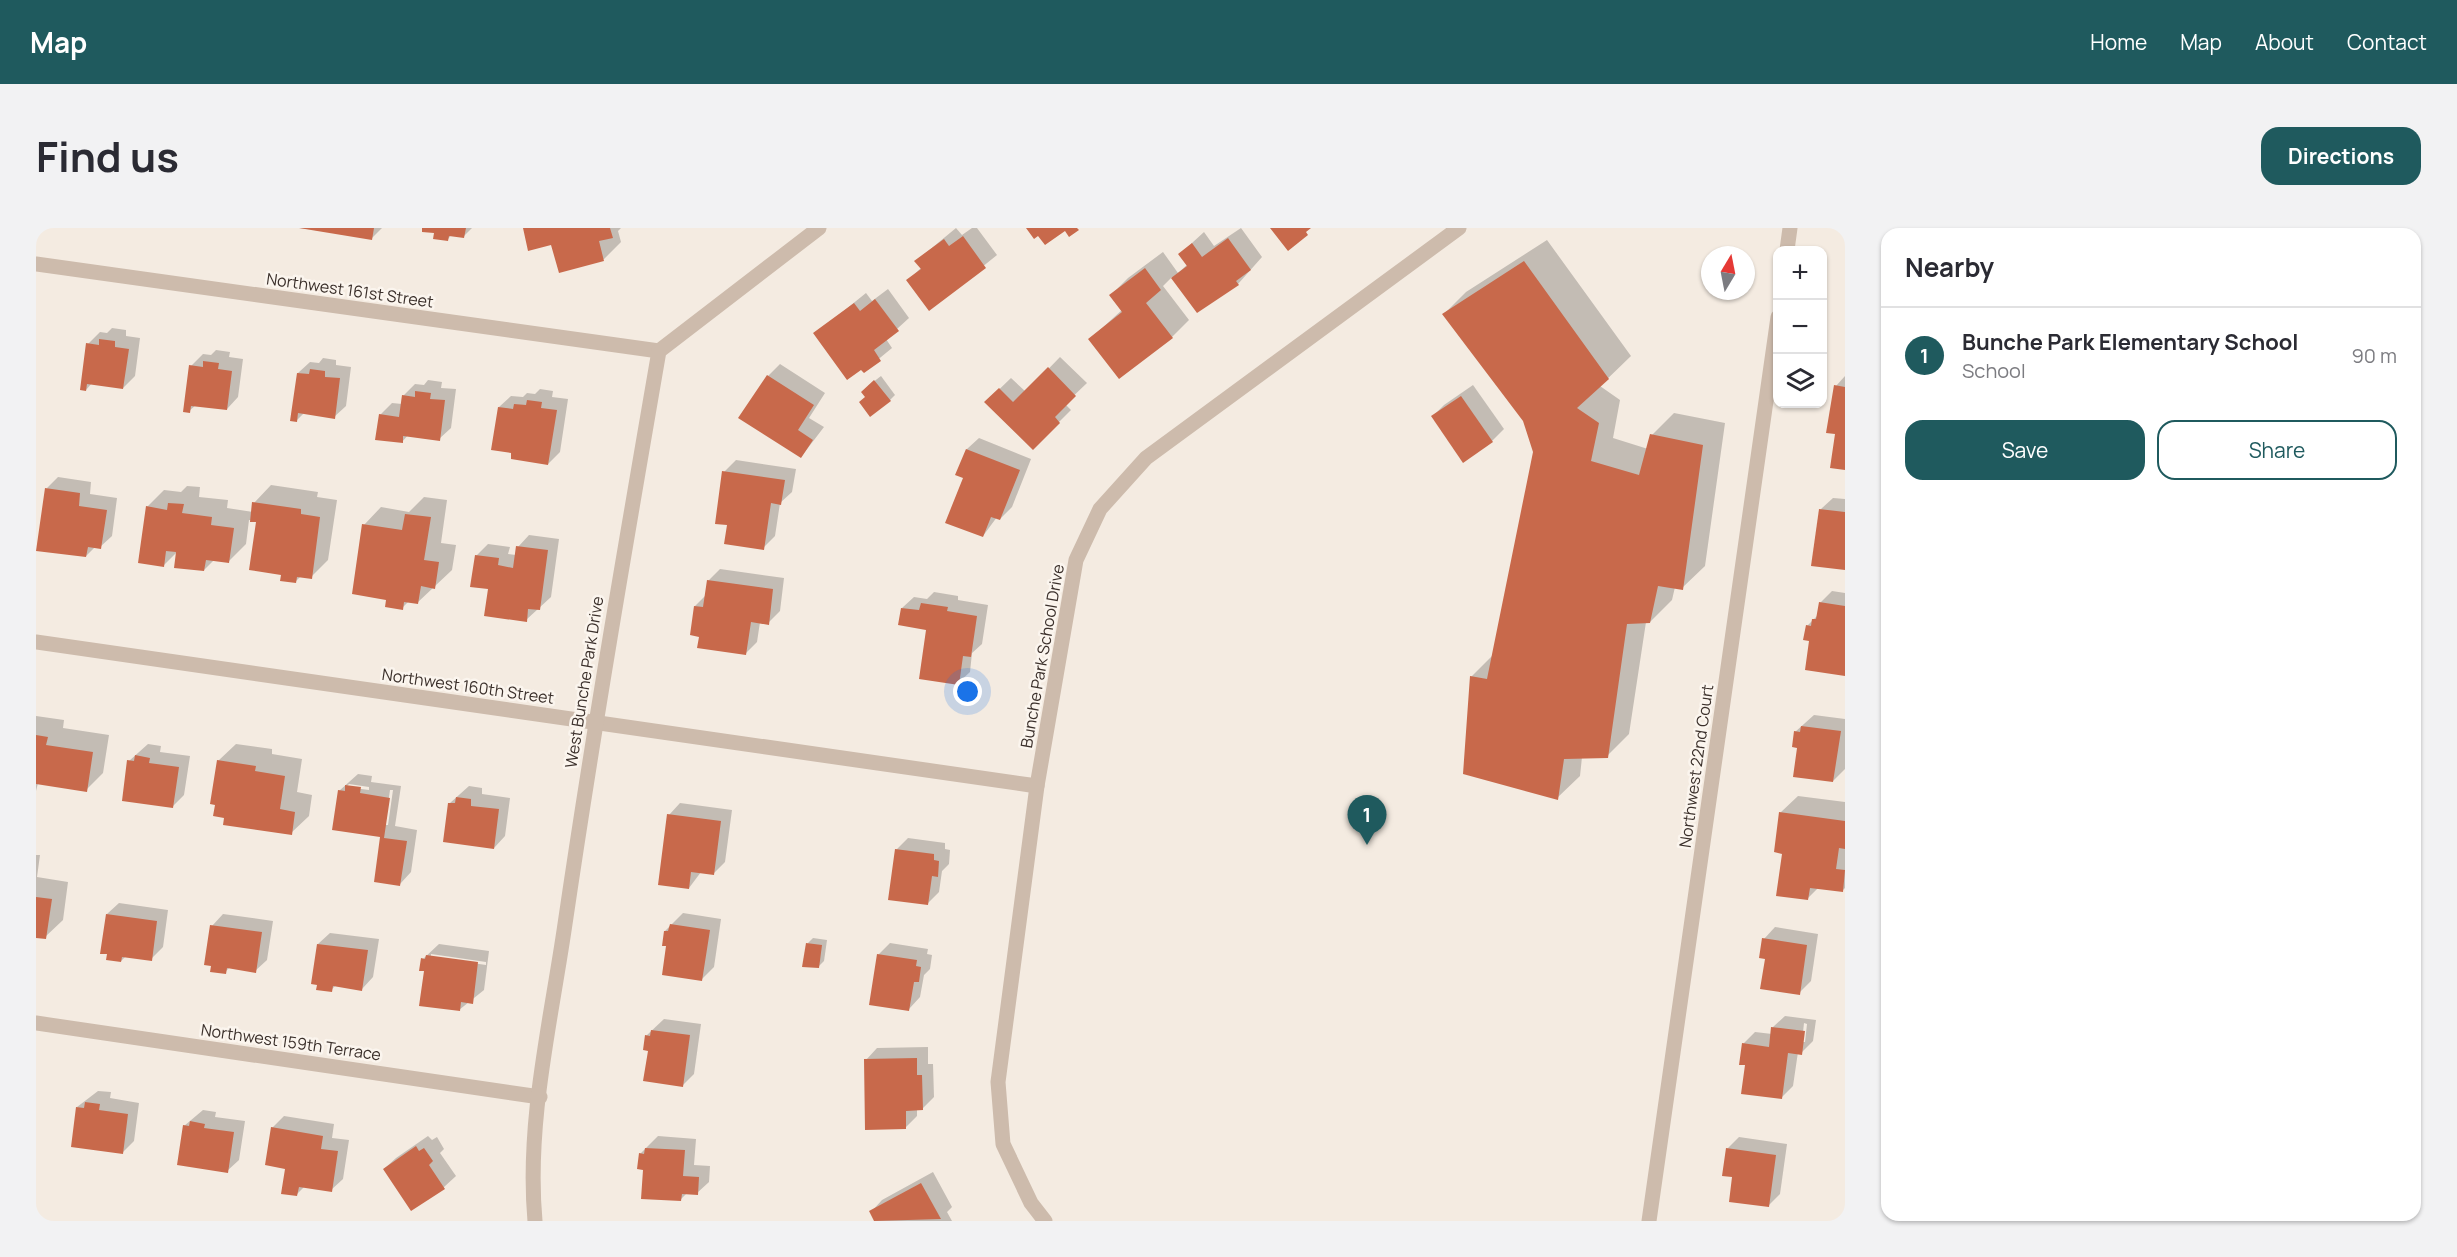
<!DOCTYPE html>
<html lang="en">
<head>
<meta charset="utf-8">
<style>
  body { margin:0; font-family:Manrope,sans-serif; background:#f2f2f3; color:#2b2b33 }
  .controls { position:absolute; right:18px; top:18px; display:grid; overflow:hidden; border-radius:12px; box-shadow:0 2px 4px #0004 }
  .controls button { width:54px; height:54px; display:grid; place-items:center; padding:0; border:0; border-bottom:2px solid #e1e1e2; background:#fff; color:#2b2b33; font:30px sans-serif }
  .compass { position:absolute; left:1665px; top:18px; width:54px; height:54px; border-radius:50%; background:#fff; box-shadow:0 2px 4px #0004; rotate:10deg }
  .you { position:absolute; left:932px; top:464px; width:21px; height:21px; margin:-15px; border:4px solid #fff; border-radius:50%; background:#1a73e8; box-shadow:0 0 0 9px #1a73e833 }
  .badge { display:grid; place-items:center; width:39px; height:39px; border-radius:50%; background:#1f5a5e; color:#fff; font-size:20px; font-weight:700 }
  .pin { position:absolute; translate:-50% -50px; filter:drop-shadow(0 2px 3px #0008) }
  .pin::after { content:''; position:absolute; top:32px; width:21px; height:18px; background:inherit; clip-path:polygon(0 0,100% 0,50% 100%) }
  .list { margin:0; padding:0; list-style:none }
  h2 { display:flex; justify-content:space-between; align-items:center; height:78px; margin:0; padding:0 24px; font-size:26px }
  h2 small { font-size:20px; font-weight:400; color:#7c7c81 }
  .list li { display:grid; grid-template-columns:39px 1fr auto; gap:18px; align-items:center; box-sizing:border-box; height:96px; padding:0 24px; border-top:2px solid #e1e1e2 }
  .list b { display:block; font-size:22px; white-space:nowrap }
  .list p { margin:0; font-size:20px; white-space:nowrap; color:#7c7c81 }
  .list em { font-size:20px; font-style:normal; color:#7c7c81 }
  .actions { display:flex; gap:12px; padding:18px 24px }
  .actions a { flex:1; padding:14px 0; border:2px solid #1f5a5e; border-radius:18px; text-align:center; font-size:21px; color:#1f5a5e }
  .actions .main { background:#1f5a5e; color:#fff }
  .icon { flex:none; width:33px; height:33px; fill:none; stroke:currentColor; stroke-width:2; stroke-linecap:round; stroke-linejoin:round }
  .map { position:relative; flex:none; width:1809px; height:993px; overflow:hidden; border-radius:18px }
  header { display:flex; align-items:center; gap:36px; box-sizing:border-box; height:84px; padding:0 30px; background:#1f5a5e; color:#fff }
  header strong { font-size:28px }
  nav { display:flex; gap:33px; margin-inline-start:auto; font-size:21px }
  .intro { display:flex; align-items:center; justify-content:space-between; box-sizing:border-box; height:144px; padding:0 36px }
  h1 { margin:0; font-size:42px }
  .button { padding:15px 27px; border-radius:18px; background:#1f5a5e; color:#fff; font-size:21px; font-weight:700 }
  main { display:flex; gap:36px; padding:0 36px }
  aside { flex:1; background:#fff; border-radius:18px; box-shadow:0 2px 4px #0004 }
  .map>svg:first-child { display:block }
  .shadow { fill:#0003; fill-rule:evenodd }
  .building { fill:#c8694b }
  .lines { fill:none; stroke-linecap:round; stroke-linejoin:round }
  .street { stroke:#cdbbac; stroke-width:15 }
  .labels { text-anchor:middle; stroke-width:5; stroke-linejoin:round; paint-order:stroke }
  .street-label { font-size:16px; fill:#3b302b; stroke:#fbf5ee }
</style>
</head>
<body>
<header>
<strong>Map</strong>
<nav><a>Home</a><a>Map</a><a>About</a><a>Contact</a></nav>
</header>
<div class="intro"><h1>Find us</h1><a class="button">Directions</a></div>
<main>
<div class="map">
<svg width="1809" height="993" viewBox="0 0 1809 993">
  <rect width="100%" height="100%" fill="#f4ebe1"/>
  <!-- shadow -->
  <g class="shadow">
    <polygon points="264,0 346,0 336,10"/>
    <polygon points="388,0 436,0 428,8 416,6 412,11"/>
    <polygon points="488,0 585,0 582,3 585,14 568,31 524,43 516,15"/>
    <polygon points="920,0 926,7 936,0 941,0 961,27 894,81 872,52 885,40 880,33"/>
    <polygon points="1205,0 1226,29 1202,56 1136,49 1127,58 1153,92 1136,109 1054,111 1086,82 1075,67 1092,50 1127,24 1142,45 1152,36 1144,26 1168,4 1178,18"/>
    <polygon points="1511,12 1595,128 1564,158 1584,172 1577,210 1612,221 1616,207 1638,185 1689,195 1669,338 1646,360 1639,359 1636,372 1614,394 1610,394 1593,506 1571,528 1546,529 1544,548 1521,570 1435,449 1458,426 1498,224 1488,192 1408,86 1430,64"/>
    <polygon points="852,61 873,90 850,111 856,120 828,143 779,106 830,65 836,73"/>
    <polygon points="76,100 90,102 90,108 104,110 99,148 87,160 56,155 50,162 52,116 64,104 71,105"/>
    <polygon points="180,122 194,124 193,129 207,131 202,169 191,181 160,177 153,183 155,138 167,126 175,127"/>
    <polygon points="1024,129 1051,155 1029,176 1035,182 997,220 950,174 975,150 990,164"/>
    <polygon points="287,130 300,132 300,137 315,139 310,178 298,189 268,185 261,192 262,145 274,134 283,135"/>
    <polygon points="744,136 789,165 773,190 788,199 765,229 704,190 732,148"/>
    <polygon points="845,148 859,167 854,172 830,169 832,158"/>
    <polygon points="1809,148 1809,241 1801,204 1800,158"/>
    <polygon points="392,152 406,154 405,160 420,161 415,200 403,211 372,207 366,214 344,187 356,175 366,176 367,168 379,156 388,157"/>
    <polygon points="1437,157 1468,201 1456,213 1397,188 1408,177"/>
    <polygon points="504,161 517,163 516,169 532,171 524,224 512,236 477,223 463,179 475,168 487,169 491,165 499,166"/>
    <polygon points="943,210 995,231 976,279 964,291 961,289 947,308 929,249 931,221"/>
    <polygon points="700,232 760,241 756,264 744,275 739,308 727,320 692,296 688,244"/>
    <polygon points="22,249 55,254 54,266 81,270 76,308 64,319 59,319 50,328 11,260"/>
    <polygon points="235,257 282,264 281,269 301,272 292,332 275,349 265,348 260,353 247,346 221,293 213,292 210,316 193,333 179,331 168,342 142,323 128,337 111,279 128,262 145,264 151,258 164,259 163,269 192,272 191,280 217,284 218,275"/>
    <polygon points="388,269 411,272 405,315 420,317 416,342 381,375 373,373 366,380 328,297 345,279 373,284"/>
    <polygon points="1797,270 1809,271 1809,341 1785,281"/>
    <polygon points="493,307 523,311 515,369 490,392 453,360 440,328 452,316 474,319 472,326 480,327 482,319"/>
    <polygon points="684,341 748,350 744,383 732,395 724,394 721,414 710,425 665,407 659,378 670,367 672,353"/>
    <polygon points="1796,363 1809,365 1809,446 1775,412 1771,398 1782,387 1784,375"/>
    <polygon points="898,364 922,368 922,372 952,377 946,416 936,425 934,444 922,455 892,401 866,380 878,369 891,371"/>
    <polygon points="1778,487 1809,491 1809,541 1797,553 1763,519 1759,504"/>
    <polygon points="0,488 28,492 27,500 73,507 67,545 50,562 2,555 0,563"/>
    <polygon points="112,516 125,518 124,524 154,528 148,567 137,578 93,533"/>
    <polygon points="200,516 236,521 236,526 266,531 261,564 276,567 273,588 255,605 189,589 182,533"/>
    <path d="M 322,546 L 336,548 L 335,554 L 365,558 L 359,598 L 381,602 L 375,644 L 364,656 L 346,607 L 303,563 ZM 313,556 L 333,559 L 333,562 L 310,559 ZM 354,562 L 357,562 L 352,597 L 349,597 Z"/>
    <polygon points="433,558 446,560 446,566 474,570 469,608 458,620 414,575"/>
    <polygon points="1762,568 1809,574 1809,660 1807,662 1783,659 1772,670 1748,625 1744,585"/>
    <polygon points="644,575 696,582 689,634 677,646 665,644 653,660 633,587"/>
    <polygon points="872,610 909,615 909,621 914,622 913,636 906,643 903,664 891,676 860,622"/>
    <polygon points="0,627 4,627 1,649 32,654 27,692 9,709 0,708"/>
    <polygon points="83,675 132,682 127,719 115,731 90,728 85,733 71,686"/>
    <polygon points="647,685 685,691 678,739 666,751 632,717 629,703"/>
    <polygon points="187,686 237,693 231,732 219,743 194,739 189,744 176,698"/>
    <polygon points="1739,699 1782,706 1775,753 1763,765 1731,729 1728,711"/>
    <polygon points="294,705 343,711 337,749 326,761 300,757 295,762 282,716"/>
    <polygon points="777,710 791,712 788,733 782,739 772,715"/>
    <polygon points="854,715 892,721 891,726 896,727 894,741 888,747 884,769 873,781 842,727"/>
    <path d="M 403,716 L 453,723 L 448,762 L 423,782 L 389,741 L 387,731 ZM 395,726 L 450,734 L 450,737 L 395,729 Z"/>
    <path d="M 1749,788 L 1780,792 L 1777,813 L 1765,825 L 1762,824 L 1757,858 L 1745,870 L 1707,816 L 1719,804 L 1736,806 L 1737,799 ZM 1768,795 L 1771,796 L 1769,814 L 1766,814 Z"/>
    <polygon points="628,791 665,796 658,846 647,857 613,822 610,808"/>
    <polygon points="892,819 892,836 897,836 898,869 886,881 881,881 881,888 869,900 830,832 841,820"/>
    <polygon points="62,863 75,864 74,870 103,875 98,913 87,924 41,879"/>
    <polygon points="167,882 180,884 179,889 209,893 203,932 191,943 148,898"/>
    <polygon points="248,888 298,896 296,910 313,912 307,951 295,962 269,958 260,967 236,900"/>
    <polygon points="392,908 396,912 401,909 408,921 404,925 420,948 408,959 376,981 348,941 360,930"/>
    <polygon points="622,908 660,911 658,937 674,938 673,954 661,965 651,965 645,971 609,941 604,926"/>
    <polygon points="1703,909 1751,916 1744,966 1733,977 1698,948 1691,921"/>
    <polygon points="897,944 916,979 911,984 916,993 840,993 835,984 846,972"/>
  </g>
  <!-- building -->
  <g class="building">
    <polygon points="263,0 338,0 336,12"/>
    <polygon points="386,0 430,0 428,10 413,8 412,13 397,11 398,5 386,4"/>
    <polygon points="487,0 574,0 577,10 563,13 568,33 523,45 515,17 492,23"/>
    <polygon points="990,0 1041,0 1043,2 1033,9 1029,3 1009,17 1002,8 998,11"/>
    <polygon points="1234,0 1275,0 1270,4 1272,7 1252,23"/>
    <polygon points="927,8 950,40 893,83 870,52 885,41 878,33 908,11 913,18"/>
    <polygon points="1192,10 1215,42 1200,53 1203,57 1161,85 1135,50 1151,38 1142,26 1156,15 1166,29"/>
    <polygon points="1488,33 1573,151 1541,180 1563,195 1555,233 1603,247 1614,206 1667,217 1647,362 1622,358 1614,395 1591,396 1572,530 1528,531 1522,572 1427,546 1434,448 1451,451 1497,224 1487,193 1406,86"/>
    <polygon points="1109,40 1125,62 1110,75 1137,110 1083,151 1052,111 1086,84 1073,67"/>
    <polygon points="839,71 863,103 838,122 845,133 828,145 825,142 811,152 777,105 818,75 824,83"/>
    <polygon points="63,111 79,113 79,119 93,121 87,161 51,156 50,163 44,162 50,115 63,117"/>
    <polygon points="167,133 183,135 182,141 196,143 191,182 155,178 154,185 147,184 153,137 167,139"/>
    <polygon points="1012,139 1040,168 1019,189 1024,195 997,222 948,174 963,160 977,174"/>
    <polygon points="274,141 289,143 289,149 304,150 299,191 262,185 261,194 254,193 261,145 273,146"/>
    <polygon points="731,147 778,177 762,202 777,212 765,230 702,190"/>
    <polygon points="838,152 855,173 834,189 823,174 829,169 825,164"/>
    <polygon points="1798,157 1809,159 1809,242 1794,240 1799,206 1790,205"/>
    <polygon points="379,163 395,165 394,171 409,172 404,213 367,208 367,215 339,212 343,186 363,189 366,167 379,169"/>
    <polygon points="1425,168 1457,214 1427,235 1395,188"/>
    <polygon points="491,172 506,174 505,180 521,182 512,237 475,231 475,225 455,222 462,179 477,181 478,176 490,177"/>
    <polygon points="930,221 984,242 964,292 955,289 947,309 909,295 927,250 919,247"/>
    <polygon points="686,243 749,252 745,277 735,275 728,322 688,316 691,297 679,296"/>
    <polygon points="9,260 44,265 43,278 71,282 65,321 52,319 50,329 0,323"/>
    <polygon points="216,274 265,281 265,286 284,289 276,351 261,349 260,355 244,353 245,347 213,342 220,294 214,294"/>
    <polygon points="132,275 148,276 146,285 176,289 175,297 198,300 193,335 170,332 168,343 138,340 140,324 130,323 128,339 102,335 110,278 131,282"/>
    <polygon points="1783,281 1809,284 1809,342 1775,338"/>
    <polygon points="369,286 395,289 388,332 403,334 399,361 385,358 382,376 368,374 367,382 349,379 350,372 316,366 326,296 366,302"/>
    <polygon points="480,318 512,322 504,382 492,381 491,394 448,388 452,361 434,359 439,327 463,330 462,337 477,340"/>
    <polygon points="671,352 737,361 733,397 715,394 710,427 661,420 663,409 654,407 658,378 667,379"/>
    <polygon points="1783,374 1809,378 1809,448 1769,442 1773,413 1767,412 1770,397 1775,398 1776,391 1780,391"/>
    <polygon points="885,375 912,379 911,383 941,388 935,429 927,428 923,457 883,451 890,402 862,397 865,380 883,382"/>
    <polygon points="1765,498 1805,503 1797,554 1757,549 1761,520 1756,519 1758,503 1764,504"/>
    <polygon points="0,507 12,509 10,517 57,524 51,564 0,556"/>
    <polygon points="99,527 114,530 113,535 143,539 137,580 86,573 91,532 98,533"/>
    <polygon points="181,532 220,538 219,543 249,548 244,581 259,584 256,607 187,597 188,590 177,588 179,577 174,576"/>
    <polygon points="309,557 325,559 324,565 354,570 348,610 371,613 364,658 338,654 344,609 296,602 302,562 309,563"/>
    <polygon points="420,569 435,571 435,578 463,581 458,621 407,614 412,575 419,575"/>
    <polygon points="1743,584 1809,593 1809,621 1803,620 1800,641 1809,642 1807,664 1774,660 1772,672 1740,668 1746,626 1738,624"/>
    <polygon points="631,586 685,593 678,647 655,644 653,661 622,657"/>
    <polygon points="859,621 898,626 898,632 903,633 902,649 896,648 892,677 852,672"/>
    <polygon points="0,669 16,671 10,711 0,710"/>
    <polygon points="70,686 121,693 116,733 86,729 85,734 70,732 71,726 64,726"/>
    <polygon points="634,696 674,702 666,753 626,747 630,718 626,718 628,703 632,703"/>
    <polygon points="174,697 226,704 220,745 191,740 190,746 174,744 175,738 168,737"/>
    <polygon points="1726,710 1771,717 1764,767 1724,761 1729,731 1723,730"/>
    <polygon points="770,715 786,717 783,740 766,739"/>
    <polygon points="281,716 332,722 326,763 297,758 296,764 280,762 281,757 275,756"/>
    <polygon points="841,726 881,732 880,738 885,739 883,754 878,754 873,783 833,777"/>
    <polygon points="390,727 442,734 437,776 425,774 424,783 383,778 388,743 383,743 385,730 389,731"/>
    <polygon points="1735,799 1769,803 1766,827 1752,825 1746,871 1705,866 1709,837 1703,837 1706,815 1733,819"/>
    <polygon points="615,802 654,807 647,859 607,853 612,823 607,822 609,807 614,808"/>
    <polygon points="881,830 881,847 886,847 887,882 870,883 870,901 829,902 828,831"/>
    <polygon points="49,874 64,876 63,882 92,886 87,926 35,919 40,879 48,880"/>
    <polygon points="154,893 169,896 168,900 198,904 192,945 141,937 147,897 153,898"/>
    <polygon points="235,899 287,908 285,921 302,923 296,964 263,959 261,968 245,966 249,941 229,937"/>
    <polygon points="380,918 383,923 388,920 397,933 393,937 409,961 375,983 347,941"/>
    <polygon points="609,920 649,922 647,948 663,949 662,967 646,966 645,973 605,971 607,942 601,941 603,925 608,926"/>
    <polygon points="1690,920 1740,927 1733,979 1693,974 1696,949 1686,948"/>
    <polygon points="885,955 905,991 838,993 833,983"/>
  </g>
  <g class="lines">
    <!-- street -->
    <g class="street">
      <polyline points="1751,22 1754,0"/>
      <polyline points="0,36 623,123"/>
      <polyline points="0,414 1001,558"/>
      <polyline points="0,795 504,869"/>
      <path d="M 499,993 C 490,895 515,793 529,696 C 557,505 590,314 623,123 L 783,0"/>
      <polyline points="1009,993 995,975 967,916 962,854 1001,558 1040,332 1064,281 1110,230 1423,0"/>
      <polyline points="1613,993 1742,89"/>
    </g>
  </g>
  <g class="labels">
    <!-- street labels -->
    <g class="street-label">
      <text transform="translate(314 62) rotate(8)" y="6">Northwest 161st Street</text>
      <text transform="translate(1006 428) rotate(-80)" y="6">Bunche Park School Drive</text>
      <text transform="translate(548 454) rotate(-81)" y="6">West Bunche Park Drive</text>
      <text transform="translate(432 458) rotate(8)" y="6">Northwest 160th Street</text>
      <text transform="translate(1660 538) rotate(-82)" y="6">Northwest 22nd Court</text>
      <text transform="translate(255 814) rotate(8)" y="6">Northwest 159th Terrace</text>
    </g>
  </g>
</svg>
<div class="controls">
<button>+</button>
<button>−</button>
<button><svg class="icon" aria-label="layers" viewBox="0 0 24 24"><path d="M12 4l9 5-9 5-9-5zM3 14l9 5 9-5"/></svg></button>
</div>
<svg class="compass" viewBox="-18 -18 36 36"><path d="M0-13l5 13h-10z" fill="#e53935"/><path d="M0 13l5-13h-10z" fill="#7c7c81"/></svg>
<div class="you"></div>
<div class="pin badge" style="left:1331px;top:617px">1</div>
</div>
<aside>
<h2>Nearby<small></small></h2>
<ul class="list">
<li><span class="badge">1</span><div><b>Bunche Park Elementary School</b><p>School</p></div><em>90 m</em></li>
</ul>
<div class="actions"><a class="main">Save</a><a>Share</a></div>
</aside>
</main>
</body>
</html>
